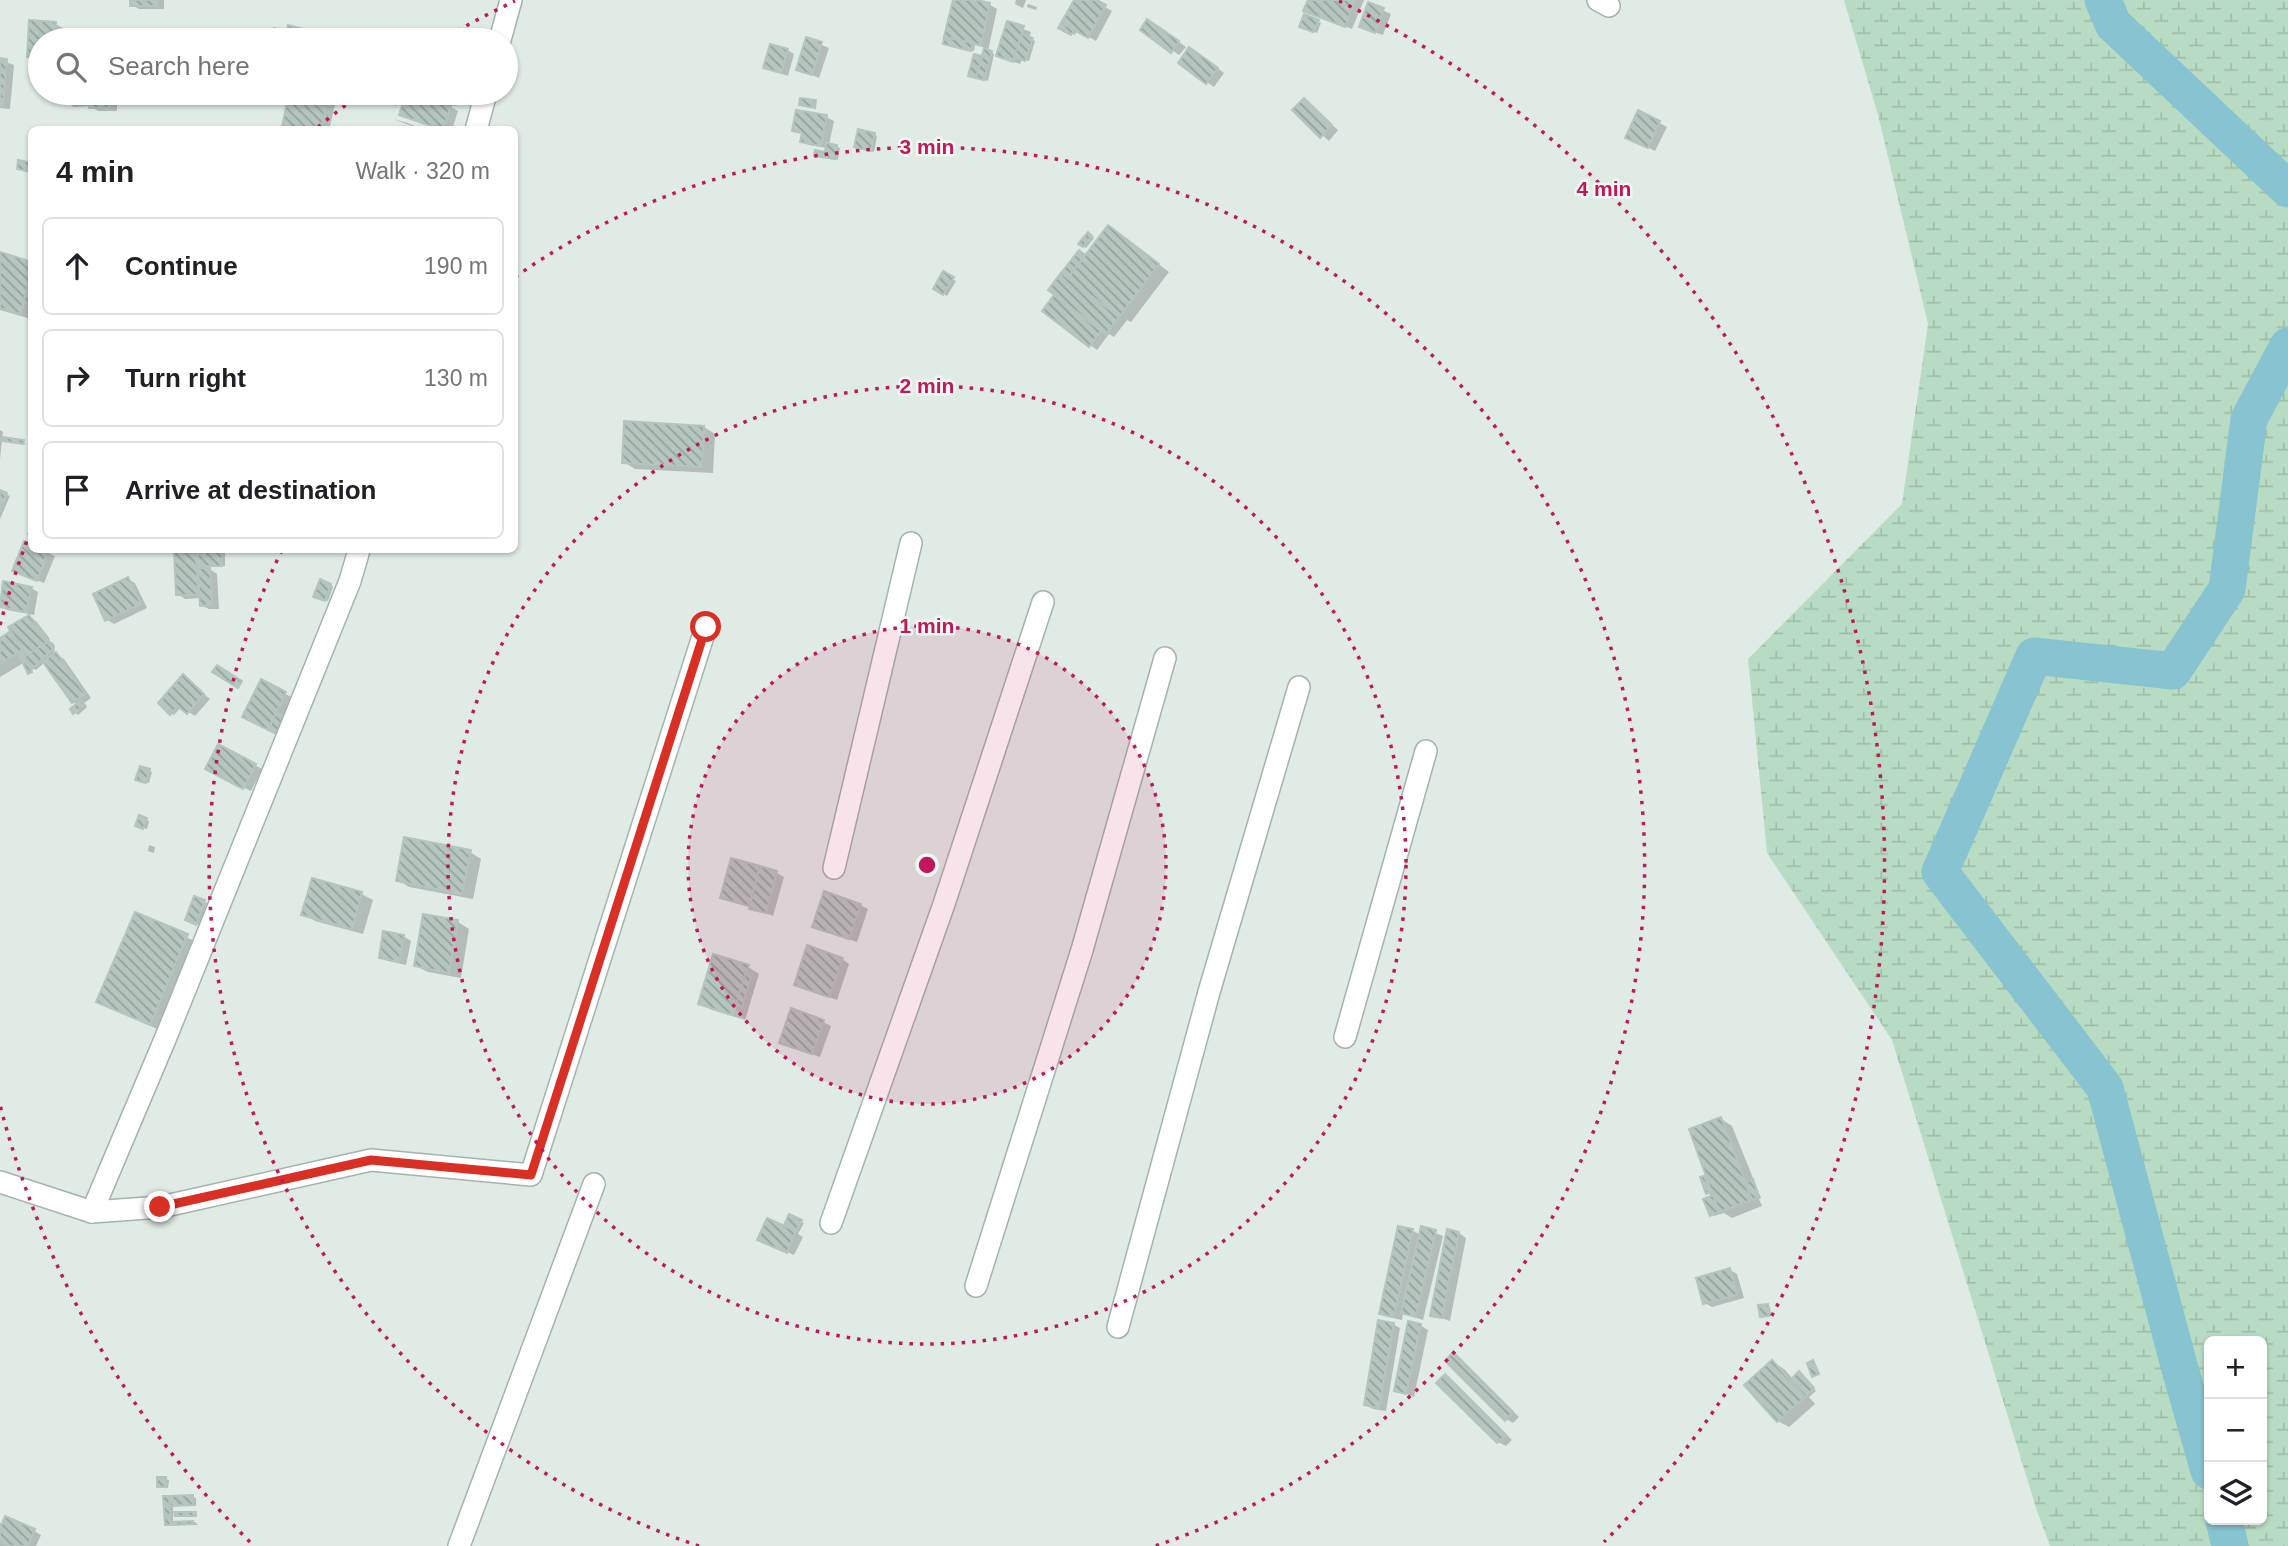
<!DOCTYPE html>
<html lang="en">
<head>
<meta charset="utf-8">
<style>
  body { margin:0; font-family:Arial,sans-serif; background:#f6f6f6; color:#202124 }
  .controls { position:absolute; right:21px; bottom:21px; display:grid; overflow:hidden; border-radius:10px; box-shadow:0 2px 5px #0004 }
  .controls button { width:63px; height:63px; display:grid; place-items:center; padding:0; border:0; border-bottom:2px solid #e0e0e0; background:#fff; color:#202124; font:35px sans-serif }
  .stop { position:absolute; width:21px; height:21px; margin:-16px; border:5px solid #d93025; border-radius:50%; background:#fff }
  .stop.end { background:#d93025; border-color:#fff; box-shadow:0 2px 7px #0008 }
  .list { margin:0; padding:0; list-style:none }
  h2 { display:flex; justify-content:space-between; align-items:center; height:91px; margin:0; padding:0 28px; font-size:30px }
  h2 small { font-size:23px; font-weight:400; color:#757577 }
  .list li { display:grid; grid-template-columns:46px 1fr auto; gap:21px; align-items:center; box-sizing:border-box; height:98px; margin:0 14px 14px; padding:0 14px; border:2px solid #e0e0e0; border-radius:10px }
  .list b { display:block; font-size:26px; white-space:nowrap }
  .list em { font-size:23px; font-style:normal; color:#757577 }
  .icon { flex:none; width:38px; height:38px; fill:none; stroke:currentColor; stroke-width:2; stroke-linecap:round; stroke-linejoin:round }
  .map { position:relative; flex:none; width:2288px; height:1546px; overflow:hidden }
  .search { position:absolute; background:#fff; box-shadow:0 2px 5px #0004; left:28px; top:28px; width:490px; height:77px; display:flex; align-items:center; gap:18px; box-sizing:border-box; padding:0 24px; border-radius:38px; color:#757577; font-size:26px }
  .panel { position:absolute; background:#fff; box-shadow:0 2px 5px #0004; left:28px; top:126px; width:490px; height:427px; border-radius:10px }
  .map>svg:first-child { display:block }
  .wetland { fill:url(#wetland-marsh); fill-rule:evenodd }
  .shadow { fill:#0003 }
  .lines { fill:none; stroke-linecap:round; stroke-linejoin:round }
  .river { stroke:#87c3d1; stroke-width:37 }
  .building { fill:url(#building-back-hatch); stroke:#b2c5be; stroke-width:2 }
  .minor-casing { stroke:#a3b3ad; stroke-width:24 }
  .minor { stroke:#fff; stroke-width:21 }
  .route { stroke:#d93025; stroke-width:9 }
  .ring { fill:none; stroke:#c2185b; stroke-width:3.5; stroke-dasharray:3.5 7 }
  .centre { fill:#c2185b; stroke:#f0f8f4; stroke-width:3.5 }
  .ring-label { font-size:21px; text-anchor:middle; font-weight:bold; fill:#c2185b; stroke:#f0f8f4; stroke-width:5; stroke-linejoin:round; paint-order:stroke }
</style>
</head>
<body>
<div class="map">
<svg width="2288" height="1546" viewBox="0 0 2288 1546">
  <defs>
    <pattern id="wetland-marsh" width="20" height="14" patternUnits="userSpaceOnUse" patternTransform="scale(1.75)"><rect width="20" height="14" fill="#b8dcc3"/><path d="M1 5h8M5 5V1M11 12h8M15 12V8" fill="none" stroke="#9ebea8"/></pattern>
    <pattern id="building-back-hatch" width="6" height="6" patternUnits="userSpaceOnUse" patternTransform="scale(1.75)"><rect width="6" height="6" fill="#b5c6bf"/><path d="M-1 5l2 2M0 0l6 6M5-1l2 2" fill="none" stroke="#93a29c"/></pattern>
  </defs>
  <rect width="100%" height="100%" fill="#e0ebe6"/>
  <!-- wetland -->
  <path class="wetland" d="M 1844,0 L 2288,0 L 2288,1546 L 2050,1546 L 2037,1511 L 1892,1040 L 1767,853 L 1748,659 L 1902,504 L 1928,324 L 1878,115 ZM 2209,1341 L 2262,1341 L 2262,1520 L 2209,1520 Z"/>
  <!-- shadow -->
  <g class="shadow">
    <polygon points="132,0 164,0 164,9 139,9 132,5"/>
    <polygon points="954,0 969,0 990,5 997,9 988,51 994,54 988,81 973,77 986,48 975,45 974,51 948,45"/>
    <polygon points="1016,0 1026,0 1023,8 1015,4"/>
    <polygon points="1076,0 1093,0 1112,11 1096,41 1077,30 1075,35 1061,28"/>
    <polygon points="1310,0 1364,0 1352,29 1313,14"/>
    <polygon points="1028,4 1037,7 1036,10 1027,7"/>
    <polygon points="1369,4 1391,14 1383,35 1368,30"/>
    <polygon points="31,22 55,24 63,28 62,40 40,40 40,60 29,56"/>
    <polygon points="1318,22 1321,23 1317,33 1304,28"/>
    <polygon points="1008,23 1031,32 1029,38 1035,41 1029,61 1022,59 1020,64 1005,59"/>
    <polygon points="1155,25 1186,47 1179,55 1142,29"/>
    <polygon points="807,39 829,48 819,78 798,69"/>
    <polygon points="787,50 794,54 788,76 765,68"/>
    <polygon points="1197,53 1224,73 1214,87 1207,82"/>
    <polygon points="0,60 14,65 10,109 0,108"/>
    <polygon points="66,93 117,93 117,111 98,111 90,106 74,107 66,102"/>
    <polygon points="143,93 190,93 190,101 150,103 143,99"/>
    <polygon points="291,93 327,101 335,105 329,130 291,130 284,125"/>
    <polygon points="340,93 401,93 396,106 374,97 372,103 348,97"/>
    <polygon points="408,93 440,103 445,99 426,93 459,93 455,106 448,103 447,105 458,111 452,130 439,130 401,114"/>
    <polygon points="1304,100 1338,130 1329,141 1294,110"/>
    <polygon points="1639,113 1667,127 1655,151 1634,141"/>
    <polygon points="826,117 834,121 829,145 840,148 838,160 816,155 826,154 827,148 809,145 802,141 804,134 794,130"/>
    <polygon points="393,119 408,123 423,130 411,130 412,126"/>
    <polygon points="874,134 877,136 874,152 856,147"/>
    <polygon points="1109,227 1169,272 1131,322 1127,320 1114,337 1109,334 1097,350 1044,311 1056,295 1051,290 1079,252 1086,257"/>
    <polygon points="1088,234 1094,238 1086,248 1081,244"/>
    <polygon points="0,254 32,264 31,319 0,310"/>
    <polygon points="944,274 956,281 947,296 935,288"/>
    <polygon points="704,427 715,434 713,473 635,469 624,462"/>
    <polygon points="0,430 3,432 2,439 23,442 26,445 2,440 0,459"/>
    <polygon points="0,492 10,496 0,519"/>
    <polygon points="32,550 41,550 55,556 44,583 22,574"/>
    <polygon points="176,550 225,551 225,566 205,566 217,574 219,609 209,609 201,605 201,598 185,599 178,594"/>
    <polygon points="128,579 135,583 147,608 114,624 107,620"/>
    <polygon points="5,583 31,588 38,592 34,615 7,610 0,606"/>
    <polygon points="331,585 333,587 328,601 318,598"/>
    <polygon points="29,617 36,621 50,639 30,651 30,655 52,642 55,646 54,653 64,659 91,698 84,703 87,707 78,715 72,710 78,705 73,702 45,662 36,670 30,666 33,674 25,662 0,677 0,640"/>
    <polygon points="183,677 210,699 195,716 181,707 174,715 171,713"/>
    <polygon points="262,682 293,698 283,718 286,720 279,734 252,720"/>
    <polygon points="218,746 262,769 251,791 214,773"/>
    <polygon points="149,771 152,772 149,783 140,781"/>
    <polygon points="140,817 149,821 147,829 140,827"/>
    <polygon points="149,845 155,847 154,853 148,851"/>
    <polygon points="470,852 481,859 473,899 409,887 398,880"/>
    <polygon points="732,861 777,873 784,877 773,916 722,897"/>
    <polygon points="361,894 373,900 363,934 315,921 303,914"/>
    <polygon points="204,902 207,903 199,925 190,921"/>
    <polygon points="860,905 868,909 857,942 822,930"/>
    <polygon points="136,914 203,945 166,1033 98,1002"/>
    <polygon points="425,916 458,922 469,929 461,978 428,972 416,966"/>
    <polygon points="403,936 411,941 406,965 388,961 380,957"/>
    <polygon points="842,959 849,964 837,1000 803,988"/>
    <polygon points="748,967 759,974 745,1020 712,1010 700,1004"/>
    <polygon points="823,1022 831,1026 820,1057 788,1046"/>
    <polygon points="1721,1119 1732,1126 1761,1198 1759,1199 1762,1206 1732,1218 1724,1213 1714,1216 1711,1215 1714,1197 1707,1193 1704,1178 1710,1181"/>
    <polygon points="790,1216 804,1223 798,1234 803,1237 794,1255 767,1243 791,1231"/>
    <polygon points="1422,1228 1443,1236 1423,1320 1403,1313 1402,1320 1388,1317 1381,1313 1413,1231 1421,1235"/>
    <polygon points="1459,1233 1466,1238 1450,1321 1432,1315"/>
    <polygon points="1730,1270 1737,1274 1744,1298 1712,1307 1705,1303"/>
    <polygon points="1767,1305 1770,1307 1771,1316 1765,1317 1761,1316"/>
    <polygon points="1393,1324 1400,1328 1386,1411 1373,1409 1366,1405"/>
    <polygon points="1420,1325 1428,1330 1414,1397 1396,1390"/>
    <polygon points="1453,1355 1460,1359 1519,1417 1513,1423 1506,1419"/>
    <polygon points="1773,1362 1784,1369 1793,1379 1802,1375 1816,1391 1809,1397 1815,1404 1789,1427 1778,1421"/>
    <polygon points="1445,1376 1452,1380 1512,1440 1506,1446 1498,1442 1438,1383"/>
    <polygon points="166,1479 169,1480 168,1488 159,1486"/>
    <polygon points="192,1497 196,1498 196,1506 173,1506 173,1523 195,1522 198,1525 166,1524 165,1498"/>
    <polygon points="0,1523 34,1531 41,1535 36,1546 0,1546"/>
  </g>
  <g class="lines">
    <!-- river -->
    <g class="river">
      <polyline points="2103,0 2113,24 2288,189"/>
      <polyline points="2209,1471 2180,1369 2105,1088 1940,872 2034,656 2173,671 2227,589 2249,419 2288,346"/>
      <polyline points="2224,1520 2230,1546"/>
    </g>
  </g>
  <!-- building -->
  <g class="building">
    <rect x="130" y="0" width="27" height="6"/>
    <polygon points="953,0 977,0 990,3 981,45 944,37"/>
    <polygon points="1074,0 1097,0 1106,5 1088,38 1061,23"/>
    <polygon points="1308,0 1355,0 1345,27 1303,11"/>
    <polygon points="1368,2 1384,8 1375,33 1359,27"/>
    <polygon points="1304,14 1319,20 1313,32 1299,27"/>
    <polygon points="1147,19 1179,41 1171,53 1140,30"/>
    <polygon points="29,20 56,22 55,40 40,40 40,58 27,57"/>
    <polygon points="1007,21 1024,26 1013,62 996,56"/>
    <polygon points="1061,23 1074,30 1071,35 1058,28"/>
    <polygon points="288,25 331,36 330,40 284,40"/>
    <polygon points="274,28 286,31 284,40 270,40"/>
    <polygon points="1022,34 1033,38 1025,61 1014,57"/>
    <polygon points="806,37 822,42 812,75 796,70"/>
    <polygon points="944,37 973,43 971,51 943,44"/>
    <polygon points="770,44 788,49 781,73 763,68"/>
    <polygon points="1189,47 1218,68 1206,84 1178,63"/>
    <polygon points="984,48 992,51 984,80 976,78"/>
    <polygon points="974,54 982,56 976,78 968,76"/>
    <polygon points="0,58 7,59 3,106 0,106"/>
    <rect x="65" y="93" width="24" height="10"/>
    <rect x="89" y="93" width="21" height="15"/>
    <polygon points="141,93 183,93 184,98 141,100"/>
    <polygon points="289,93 328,99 321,130 297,130 282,126"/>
    <polygon points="339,93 367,93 364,100"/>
    <polygon points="375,93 393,93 389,104 373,98"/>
    <polygon points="406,93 415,93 451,106 443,130 399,115"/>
    <polygon points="441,93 456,93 451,106 439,101"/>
    <polygon points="800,98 816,100 815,108 799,105"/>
    <polygon points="1304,98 1332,125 1320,138 1292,110"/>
    <polygon points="796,110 827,115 821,146 800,142 802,133 792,131"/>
    <polygon points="1638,110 1660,121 1648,148 1625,138"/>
    <polygon points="858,129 875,133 871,151 854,147"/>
    <polygon points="826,143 837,145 835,159 814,156 815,150 825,152"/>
    <polygon points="18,160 32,163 31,172 17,169"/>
    <polygon points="1108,225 1159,264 1119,317 1068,278"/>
    <polygon points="1088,232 1092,236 1083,247 1078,244"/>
    <polygon points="1079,250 1085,255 1068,278 1061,273"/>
    <polygon points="0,252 32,262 32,274 20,314 0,308"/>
    <polygon points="943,271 954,277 943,295 933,289"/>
    <polygon points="1061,273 1119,317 1106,334 1048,290"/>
    <polygon points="28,286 32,288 32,304 23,302"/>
    <polygon points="1054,295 1101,331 1089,347 1042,311"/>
    <polygon points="624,421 704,426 702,467 622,463"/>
    <polygon points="2,437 24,440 23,444 1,441"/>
    <polygon points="0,490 7,493 0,512"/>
    <polygon points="24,541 32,544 32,550 48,551 37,581 12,571"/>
    <polygon points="174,550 196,550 198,595 176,595"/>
    <rect x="198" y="550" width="24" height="16"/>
    <polygon points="198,568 210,568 212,605 200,606"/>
    <polygon points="128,577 141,604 105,621 93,594"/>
    <polygon points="320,579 331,584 325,601 313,597"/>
    <polygon points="3,581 32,587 26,612 0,607"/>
    <polygon points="29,615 49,641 25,656 8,627"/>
    <polygon points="11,631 22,650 0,664 0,638"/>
    <polygon points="49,641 53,649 32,669 25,656"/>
    <polygon points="56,652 85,694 72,703 43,662"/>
    <polygon points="22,653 32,672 28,674 19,655"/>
    <polygon points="217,665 242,681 238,688 212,672"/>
    <polygon points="183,674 204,694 187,714 165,695"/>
    <polygon points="261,679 286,692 268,730 242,717"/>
    <polygon points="165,695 178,706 170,715 158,703"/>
    <polygon points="81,700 85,705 73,714 70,709"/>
    <polygon points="276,713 284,717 276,734 268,730"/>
    <polygon points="218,744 256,764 243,789 205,769"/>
    <polygon points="140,766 150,769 146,783 135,780"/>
    <polygon points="139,815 147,818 143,829 135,826"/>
    <polygon points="404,837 471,850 462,894 396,881"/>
    <polygon points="731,858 760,866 749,906 720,898"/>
    <polygon points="760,866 777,871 766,913 749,909"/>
    <polygon points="312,878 362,892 352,929 301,915"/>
    <polygon points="824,891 861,904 849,939 812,927"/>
    <polygon points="194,896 205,900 196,925 185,920"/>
    <polygon points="135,912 188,934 150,1025 96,1002"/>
    <polygon points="423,914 458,920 449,973 414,966"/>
    <polygon points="383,931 404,935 399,962 379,958"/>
    <polygon points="807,945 843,958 829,997 794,985"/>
    <polygon points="713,954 749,965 733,1015 698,1004"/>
    <polygon points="746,972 752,974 742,1007 736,1005"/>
    <polygon points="791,1008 824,1020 812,1054 779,1043"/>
    <polygon points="1721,1117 1752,1200 1719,1212 1689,1129"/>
    <polygon points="1704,1176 1711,1192 1706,1194 1700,1177"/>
    <polygon points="1753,1179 1759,1197 1752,1200 1745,1182"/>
    <polygon points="1713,1195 1719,1212 1710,1216 1703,1199"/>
    <polygon points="789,1214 802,1220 796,1231 784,1225"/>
    <polygon points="767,1218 796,1231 787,1253 757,1240"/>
    <polygon points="1398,1226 1413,1229 1394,1317 1379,1314"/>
    <polygon points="1421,1226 1436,1230 1416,1317 1401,1313"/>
    <polygon points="1447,1229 1459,1232 1442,1318 1430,1316"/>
    <polygon points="1730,1268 1737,1295 1703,1304 1696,1278"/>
    <polygon points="1768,1304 1769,1316 1760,1317 1758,1305"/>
    <polygon points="1378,1320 1394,1323 1379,1408 1364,1405"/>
    <polygon points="1408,1321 1421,1324 1406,1394 1394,1391"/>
    <polygon points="1453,1352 1513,1412 1505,1421 1445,1361"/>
    <polygon points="1772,1360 1805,1397 1777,1422 1744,1385"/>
    <polygon points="1813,1360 1819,1374 1812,1377 1807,1363"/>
    <polygon points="1799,1371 1814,1388 1805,1397 1790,1380"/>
    <polygon points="1445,1374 1506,1435 1497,1443 1436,1383"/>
    <rect x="157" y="1477" width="9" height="10"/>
    <polygon points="193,1495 193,1505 170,1506 169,1496"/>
    <polygon points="163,1496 169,1496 171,1525 165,1525"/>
    <polygon points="174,1512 196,1512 196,1516 175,1516"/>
    <polygon points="5,1516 35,1529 28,1546 0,1546 0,1529"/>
    <polygon points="193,1521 193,1524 171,1525 170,1522"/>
  </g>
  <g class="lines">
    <!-- minor casing -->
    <g class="minor-casing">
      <g id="minor">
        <polyline points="1598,0 1609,6"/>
        <polyline points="500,40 511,0"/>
        <polyline points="476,130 486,93"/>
        <polyline points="834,868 911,543"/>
        <polyline points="1345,1037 1426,751"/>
        <polyline points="0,1182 92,1212 161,1207 371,1160 531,1175 706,627"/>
        <polyline points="92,1212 166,1037 350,581 359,550"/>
        <polyline points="831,1223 944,904 1043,602"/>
        <polyline points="976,1286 1082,950 1165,658"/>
        <polyline points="1118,1327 1209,992 1299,687"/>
        <polyline points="459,1546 594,1184"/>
      </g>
    </g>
    <!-- minor -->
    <use href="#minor" class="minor"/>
  </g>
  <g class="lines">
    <!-- route -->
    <polyline class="route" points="160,1207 371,1160 531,1175 706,627"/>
  </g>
  <!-- distance rings -->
  <circle cx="927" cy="865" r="239" fill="#c2185b" fill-opacity=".12"/>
  <g class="ring">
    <circle cx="927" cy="865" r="239"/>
    <circle cx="927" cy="865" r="479"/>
    <path d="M699 1546A718 718 0 0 1 282 550M515 277A718 718 0 1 1 1155 1546"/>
    <path d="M250 1542A957 957 0 0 1 0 1105M0 625A957 957 0 0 1 31 530M318 127A957 957 0 0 1 358 96M448 36A957 957 0 0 1 515 1M1339 1A957 957 0 0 1 1604 1542"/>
  </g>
  <circle cx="927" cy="865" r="10" class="centre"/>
  <g class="ring-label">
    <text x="927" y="154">3 min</text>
    <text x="1604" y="196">4 min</text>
    <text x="927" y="393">2 min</text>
    <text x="927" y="633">1 min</text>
  </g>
</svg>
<div class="controls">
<button>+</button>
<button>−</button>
<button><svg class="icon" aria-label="layers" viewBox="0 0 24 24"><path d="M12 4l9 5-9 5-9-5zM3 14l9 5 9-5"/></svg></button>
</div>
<div class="stop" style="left:706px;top:627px"></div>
<div class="stop end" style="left:160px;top:1207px"></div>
<div class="search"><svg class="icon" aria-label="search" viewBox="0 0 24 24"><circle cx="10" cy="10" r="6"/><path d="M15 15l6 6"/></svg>Search here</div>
<section class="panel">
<h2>4 min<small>Walk · 320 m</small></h2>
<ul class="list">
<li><svg class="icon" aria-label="ahead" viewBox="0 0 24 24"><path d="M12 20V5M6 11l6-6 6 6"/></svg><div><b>Continue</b></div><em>190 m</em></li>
<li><svg class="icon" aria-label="right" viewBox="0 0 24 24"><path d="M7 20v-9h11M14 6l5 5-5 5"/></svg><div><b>Turn right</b></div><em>130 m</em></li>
<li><svg class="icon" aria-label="arrive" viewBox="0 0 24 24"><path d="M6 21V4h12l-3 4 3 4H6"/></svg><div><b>Arrive at destination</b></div></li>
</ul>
</section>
</div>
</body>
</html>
